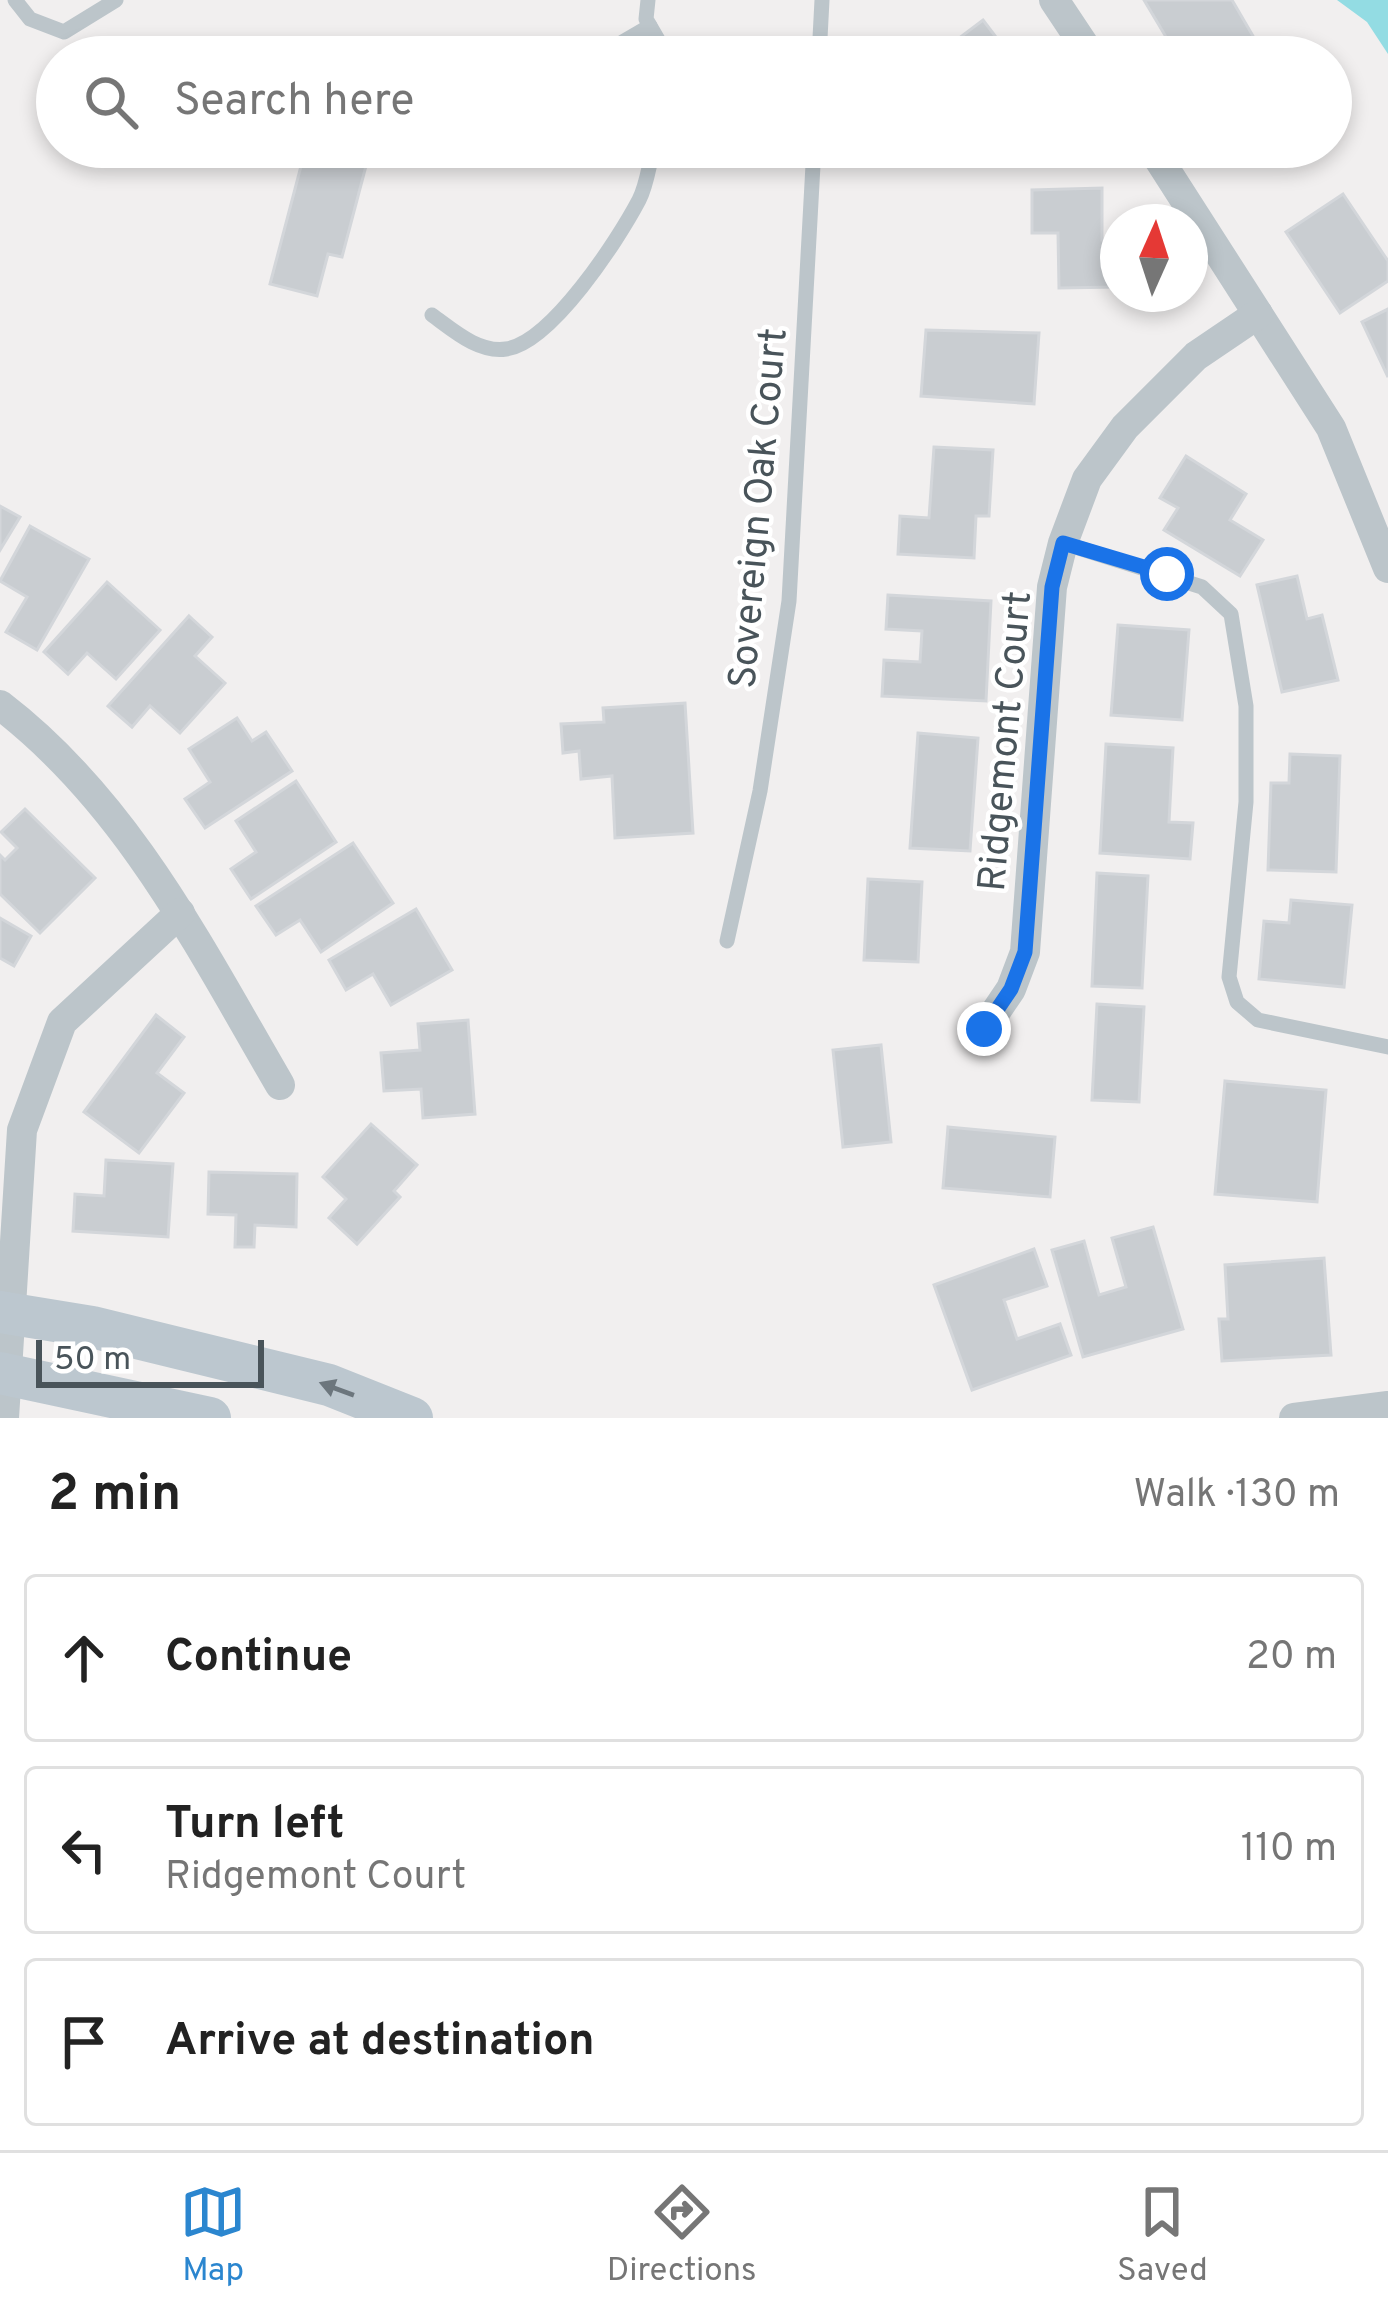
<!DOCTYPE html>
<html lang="en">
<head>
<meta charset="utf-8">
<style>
  body { margin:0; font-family:Overpass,sans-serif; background:#f6f6f6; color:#222 }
  .compass { position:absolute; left:1100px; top:204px; width:108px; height:108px; border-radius:50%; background:#fff; box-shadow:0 6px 18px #0003; rotate:3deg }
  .scale { position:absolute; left:36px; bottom:30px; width:228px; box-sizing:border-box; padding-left:12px; border:6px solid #49545a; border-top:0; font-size:33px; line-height:42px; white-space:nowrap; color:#49545a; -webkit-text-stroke:9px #fff; paint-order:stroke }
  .stop { position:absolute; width:36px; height:36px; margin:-27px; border:9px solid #1a73e8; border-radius:50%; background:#fff }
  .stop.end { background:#1a73e8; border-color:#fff; box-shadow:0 3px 12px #0008 }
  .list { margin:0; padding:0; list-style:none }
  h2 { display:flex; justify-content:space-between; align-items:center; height:156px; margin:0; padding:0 48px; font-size:51px }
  h2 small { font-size:39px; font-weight:400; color:#767676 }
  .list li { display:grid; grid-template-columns:78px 1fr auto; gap:36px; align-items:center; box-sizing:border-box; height:168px; margin:0 24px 24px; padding:0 24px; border:3px solid #e0e0e0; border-radius:12px }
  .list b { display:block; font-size:45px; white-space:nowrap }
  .list p { margin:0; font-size:39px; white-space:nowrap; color:#767676 }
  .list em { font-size:39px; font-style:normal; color:#767676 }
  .icon { flex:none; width:66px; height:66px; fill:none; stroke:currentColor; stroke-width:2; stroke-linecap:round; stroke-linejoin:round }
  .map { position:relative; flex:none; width:1388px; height:1418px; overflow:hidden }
  .search { position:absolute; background:#fff; box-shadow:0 6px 18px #0003; left:36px; right:36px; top:36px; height:132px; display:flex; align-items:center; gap:30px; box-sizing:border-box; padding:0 42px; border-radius:66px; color:#767676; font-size:45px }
  .sheet { height:732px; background:#fff }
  nav { display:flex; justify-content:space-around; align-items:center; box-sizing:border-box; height:168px; border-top:3px solid #e0e0e0; background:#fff; font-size:33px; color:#767676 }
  nav a { display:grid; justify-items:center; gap:6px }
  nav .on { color:#2b86cf }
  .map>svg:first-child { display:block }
  .water { fill:#93dce3 }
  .building { fill:#c9cdd1; stroke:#d3d6da; stroke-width:3 }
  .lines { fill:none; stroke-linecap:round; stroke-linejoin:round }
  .lane { stroke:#bcc5ca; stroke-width:15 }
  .street { stroke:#bcc5ca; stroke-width:30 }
  .secondary { stroke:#bcc7cf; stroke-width:42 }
  .oneway { fill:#6c767d }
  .route { stroke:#1a73e8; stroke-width:15 }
  .labels { text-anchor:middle; stroke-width:9; stroke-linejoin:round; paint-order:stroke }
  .street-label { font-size:39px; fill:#49545a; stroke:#fff }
</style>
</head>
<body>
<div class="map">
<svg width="1388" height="1418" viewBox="0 0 1388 1418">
  <rect width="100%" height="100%" fill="#f1efef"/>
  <!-- water -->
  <polygon class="water" points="1337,0 1388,0 1388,54 1367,22"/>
  <!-- building -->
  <g class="building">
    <polygon points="1144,0 1232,0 1257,43 1233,57 1178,57"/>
    <polygon points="983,20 1011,57 947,57 942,51"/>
    <polygon points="306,147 371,147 342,257 328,254 317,296 270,284"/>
    <polygon points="1102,188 1102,240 1118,240 1118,287 1059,288 1058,233 1032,233 1032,190"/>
    <polygon points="1343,194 1388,261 1388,281 1340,313 1286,232"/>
    <polygon points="1388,309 1388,377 1362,322"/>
    <polygon points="926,330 1039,333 1034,404 921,396"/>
    <polygon points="934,447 993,450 989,516 976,516 974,558 898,554 900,516 929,518"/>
    <polygon points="1186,456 1246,494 1230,520 1263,540 1240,576 1164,530 1178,508 1160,498"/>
    <polygon points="0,506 20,517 0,550"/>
    <polygon points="30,526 89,559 37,650 6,632 27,597 0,581"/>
    <polygon points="1297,576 1307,619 1322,615 1338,680 1282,692 1257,585"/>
    <polygon points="107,582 160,630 116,679 87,653 68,674 44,652"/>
    <polygon points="888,595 991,601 986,701 882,696 884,660 920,662 922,631 886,629"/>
    <polygon points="189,616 212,637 195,656 225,683 180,733 150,706 132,727 108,706"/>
    <polygon points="1118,625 1189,630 1182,720 1111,715"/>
    <polygon points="685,703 693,833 615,838 612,776 581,779 579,751 563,753 561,724 604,722 603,708"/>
    <polygon points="237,718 252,741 266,732 292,771 205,828 185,799 210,782 189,749"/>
    <polygon points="918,733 978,738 970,851 910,848"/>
    <polygon points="1106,744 1173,748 1169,822 1193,823 1190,859 1100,853"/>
    <polygon points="1290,754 1340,756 1336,872 1268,870 1271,783 1289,783"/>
    <polygon points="296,781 336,842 251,899 231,869 256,852 236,821"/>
    <polygon points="25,809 95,878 40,933 0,894 0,855 5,860 17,848 1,832"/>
    <polygon points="353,843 393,903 321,952 300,920 276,935 256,906"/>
    <polygon points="1097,873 1148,876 1142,988 1092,986"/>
    <polygon points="868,879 922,882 918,962 864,960"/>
    <polygon points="1291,900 1352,905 1344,987 1259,979 1264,921 1289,923"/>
    <polygon points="416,909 452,970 391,1005 373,974 346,990 329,960"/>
    <polygon points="0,918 31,936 14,966 0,958"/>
    <polygon points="1097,1004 1144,1007 1139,1102 1092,1100"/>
    <polygon points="156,1015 184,1037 157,1073 184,1093 139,1153 84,1112"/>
    <polygon points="468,1020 475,1114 423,1118 421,1089 384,1091 381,1053 420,1050 418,1024"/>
    <polygon points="881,1045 891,1142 843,1147 833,1050"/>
    <polygon points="1225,1081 1326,1090 1317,1202 1215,1194"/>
    <polygon points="371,1124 417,1165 394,1191 400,1197 357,1244 329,1218 346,1199 323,1177"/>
    <polygon points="948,1127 1055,1137 1050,1197 943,1188"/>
    <polygon points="106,1160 173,1164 168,1237 73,1231 75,1194 104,1196"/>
    <polygon points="209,1172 297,1174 296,1227 255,1225 254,1247 235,1247 236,1215 208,1214"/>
    <polygon points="1153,1227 1183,1329 1083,1357 1052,1250 1084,1241 1099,1295 1126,1287 1112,1238"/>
    <polygon points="1034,1249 1047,1286 1004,1300 1017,1339 1060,1324 1071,1355 972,1390 934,1285"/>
    <polygon points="1324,1258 1331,1355 1222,1361 1219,1319 1228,1319 1225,1265"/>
  </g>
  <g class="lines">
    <!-- lane -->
    <g class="lane">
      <polyline points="15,0 30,19 64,32 116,0"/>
      <polyline points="648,0 646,19 668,57"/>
      <polyline points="597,57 650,26"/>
      <polyline points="819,57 822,0"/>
      <path d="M 432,315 C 453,330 478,353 506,349 C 551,343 618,240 639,200 C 647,185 649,164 654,147"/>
      <polyline points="1063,543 1202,587 1231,614 1246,706 1246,802 1229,977 1237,1002 1258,1020 1388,1047"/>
      <polyline points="727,941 760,791 789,601 814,147"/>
    </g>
    <!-- street -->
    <g class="street">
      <polyline points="1054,0 1092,57"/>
      <polyline points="1151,147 1331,428 1388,568"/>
      <path d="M 0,705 C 128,803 200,948 280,1085"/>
      <polyline points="984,1029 1011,989 1025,952 1052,587 1063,543 1087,479 1125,427 1196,356 1258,314"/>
      <polyline points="4,1418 22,1130 62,1022 180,913"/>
      <polyline points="1294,1418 1388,1406"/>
    </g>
    <!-- secondary -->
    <g class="secondary">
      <polyline points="0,1312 92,1327 329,1385 412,1418"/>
      <polyline points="0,1373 210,1418"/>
    </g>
  </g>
  <!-- one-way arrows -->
  <defs><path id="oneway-solid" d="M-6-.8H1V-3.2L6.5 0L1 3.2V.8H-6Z" transform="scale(3)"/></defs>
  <use class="oneway" href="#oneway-solid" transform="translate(337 1389) rotate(-160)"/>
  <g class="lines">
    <!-- route -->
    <polyline class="route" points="984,1029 1011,989 1025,952 1052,587 1063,543 1167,574"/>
  </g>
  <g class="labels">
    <!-- street labels -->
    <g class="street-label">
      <text transform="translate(756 508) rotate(-85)" y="14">Sovereign Oak Court</text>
      <text transform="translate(1003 741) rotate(-85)" y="14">Ridgemont Court</text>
    </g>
  </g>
</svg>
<svg class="compass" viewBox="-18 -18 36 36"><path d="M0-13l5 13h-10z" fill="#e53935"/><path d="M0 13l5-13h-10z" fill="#767676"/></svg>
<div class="scale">50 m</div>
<div class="stop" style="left:1167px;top:574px"></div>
<div class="stop end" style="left:984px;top:1029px"></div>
<div class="search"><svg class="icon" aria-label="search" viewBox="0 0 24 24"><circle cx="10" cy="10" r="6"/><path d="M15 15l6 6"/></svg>Search here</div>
</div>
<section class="sheet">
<h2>2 min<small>Walk · 130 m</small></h2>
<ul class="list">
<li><svg class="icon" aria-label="ahead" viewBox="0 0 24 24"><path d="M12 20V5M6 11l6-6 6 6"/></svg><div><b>Continue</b></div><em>20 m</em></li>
<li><svg class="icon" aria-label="left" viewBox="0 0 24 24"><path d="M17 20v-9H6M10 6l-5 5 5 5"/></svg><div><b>Turn left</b><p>Ridgemont Court</p></div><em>110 m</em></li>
<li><svg class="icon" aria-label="arrive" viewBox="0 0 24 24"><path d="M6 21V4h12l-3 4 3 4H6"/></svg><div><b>Arrive at destination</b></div></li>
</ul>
</section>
<nav>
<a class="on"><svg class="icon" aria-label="map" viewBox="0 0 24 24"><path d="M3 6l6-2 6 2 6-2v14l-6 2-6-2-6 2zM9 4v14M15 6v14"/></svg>Map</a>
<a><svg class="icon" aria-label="directions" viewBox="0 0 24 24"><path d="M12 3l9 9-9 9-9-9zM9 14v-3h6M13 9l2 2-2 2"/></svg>Directions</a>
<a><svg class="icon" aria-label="saved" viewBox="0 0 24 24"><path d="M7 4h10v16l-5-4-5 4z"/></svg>Saved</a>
</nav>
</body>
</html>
